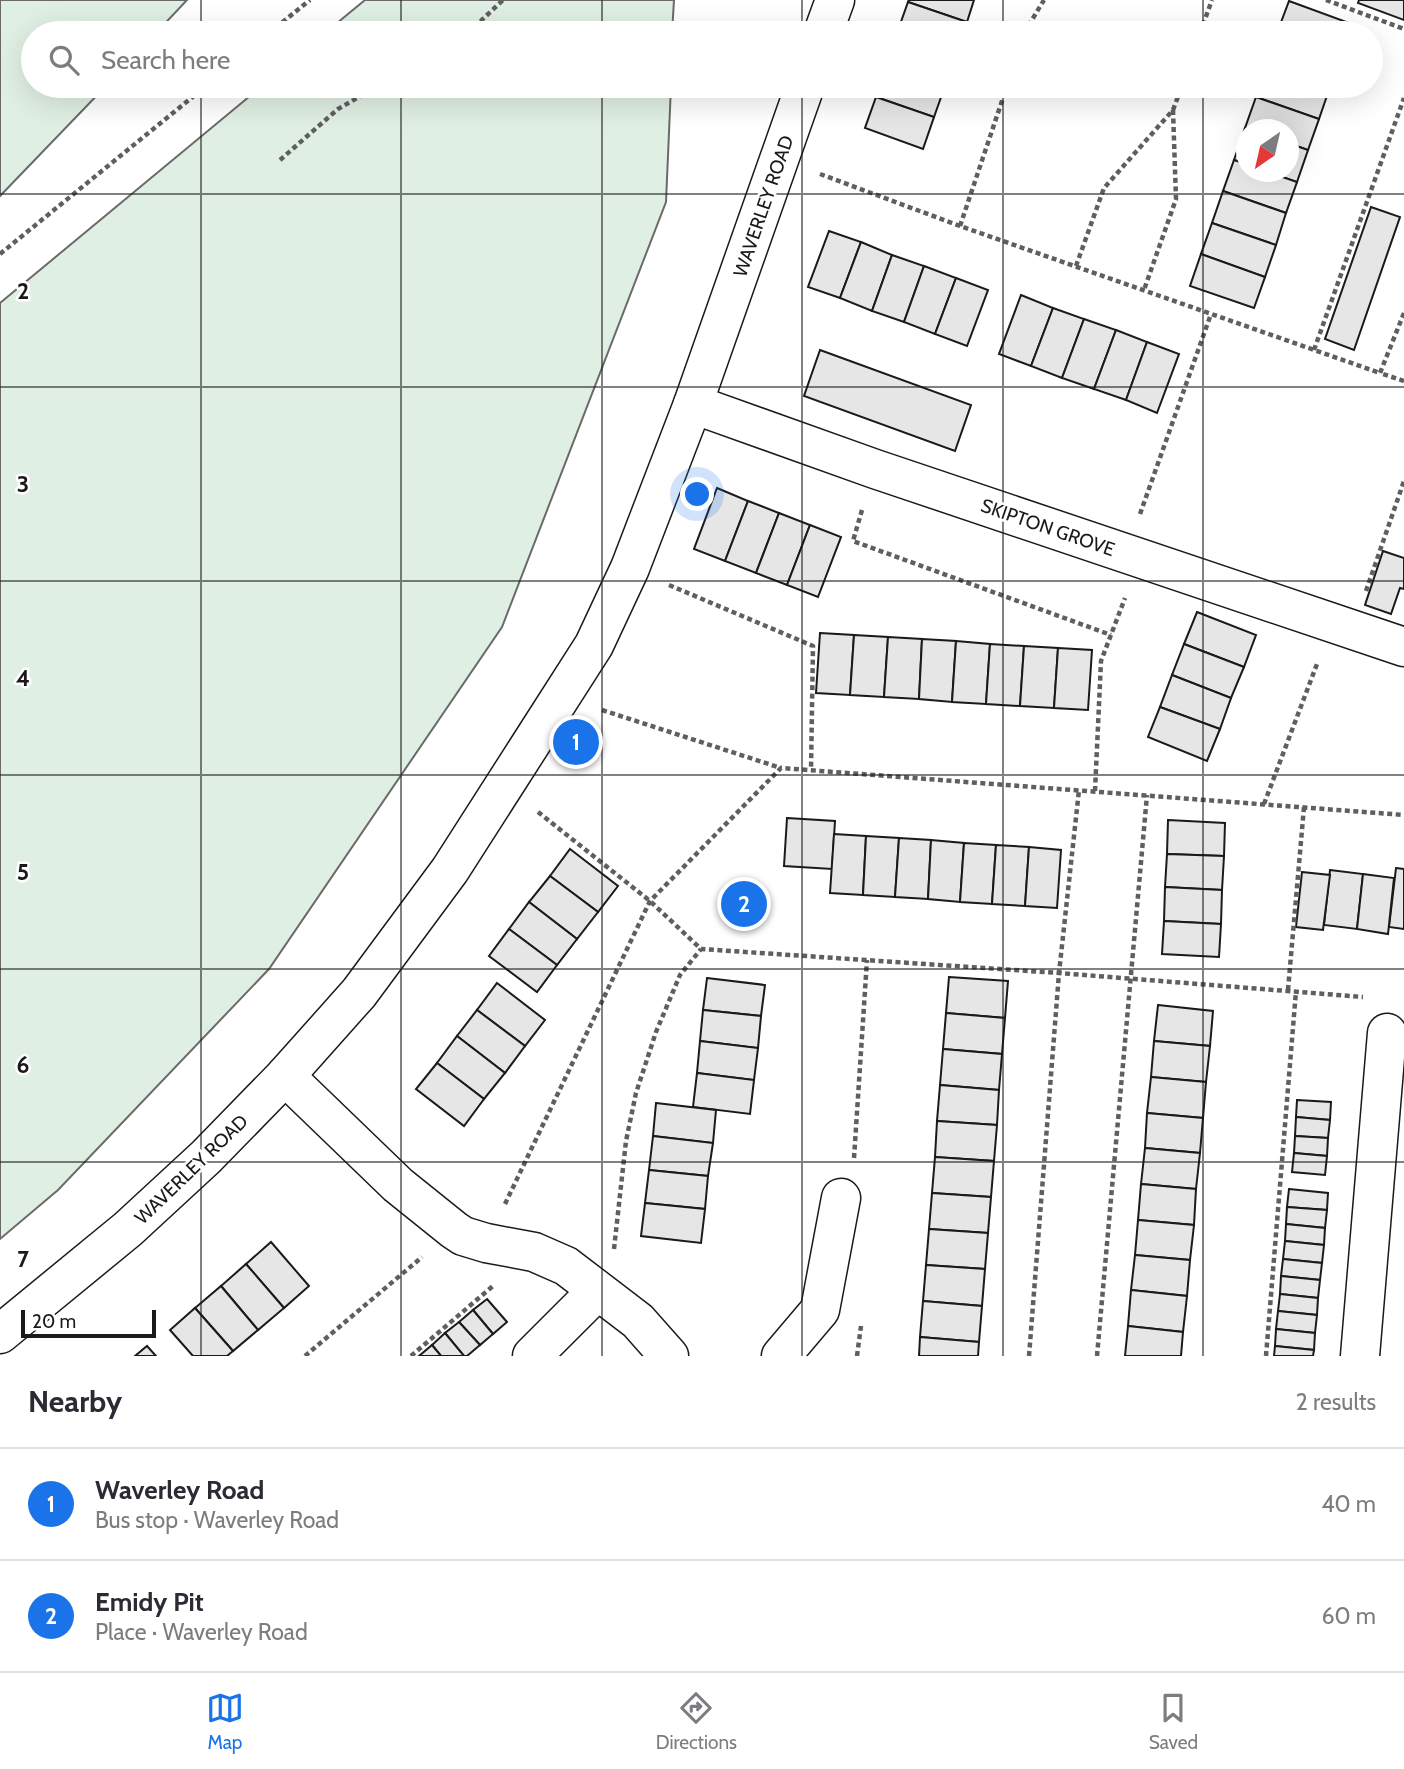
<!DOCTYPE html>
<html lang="en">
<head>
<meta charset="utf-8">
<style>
  body { margin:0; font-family:Cabin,sans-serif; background:#f7f7f7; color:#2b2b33 }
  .compass { position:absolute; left:1236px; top:119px; width:63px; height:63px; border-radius:50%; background:#fff; box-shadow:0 7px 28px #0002; rotate:214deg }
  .scale { position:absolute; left:21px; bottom:18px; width:135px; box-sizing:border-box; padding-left:7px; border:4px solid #1a1a1a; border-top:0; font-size:19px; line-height:24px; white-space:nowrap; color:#1a1a1a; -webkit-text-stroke:5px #fff; paint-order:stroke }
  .you { position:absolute; left:698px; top:495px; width:24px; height:24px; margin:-18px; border:5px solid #fff; border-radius:50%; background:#1a73e8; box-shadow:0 0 0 10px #1a73e833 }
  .badge { display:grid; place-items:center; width:46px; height:46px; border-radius:50%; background:#1a73e8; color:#fff; font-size:23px; font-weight:700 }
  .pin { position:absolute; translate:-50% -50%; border:4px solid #fff; box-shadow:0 2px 7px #0006 }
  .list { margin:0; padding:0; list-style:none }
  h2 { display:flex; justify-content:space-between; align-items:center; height:91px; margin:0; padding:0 28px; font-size:30px }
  h2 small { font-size:23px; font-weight:400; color:#7c7c81 }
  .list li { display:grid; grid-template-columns:46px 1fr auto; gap:21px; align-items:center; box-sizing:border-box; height:112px; padding:0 28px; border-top:2px solid #e1e1e2 }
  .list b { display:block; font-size:26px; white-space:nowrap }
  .list p { margin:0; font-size:23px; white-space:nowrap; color:#7c7c81 }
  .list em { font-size:23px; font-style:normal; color:#7c7c81 }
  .icon { flex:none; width:38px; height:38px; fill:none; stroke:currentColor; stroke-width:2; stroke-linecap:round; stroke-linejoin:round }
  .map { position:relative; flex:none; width:1404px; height:1356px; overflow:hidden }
  .search { position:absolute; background:#fff; box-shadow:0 7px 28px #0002; left:21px; right:21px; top:21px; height:77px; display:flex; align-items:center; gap:18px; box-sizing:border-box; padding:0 24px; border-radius:38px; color:#7c7c81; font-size:26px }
  .sheet { height:315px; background:#fff }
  nav { display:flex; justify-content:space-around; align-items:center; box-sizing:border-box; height:98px; border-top:2px solid #e1e1e2; background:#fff; font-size:19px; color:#7c7c81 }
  nav a { display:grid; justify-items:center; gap:4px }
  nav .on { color:#1a73e8 }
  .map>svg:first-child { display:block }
  .green { fill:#e0efe3; stroke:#6a6a6a; stroke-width:2 }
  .building { fill:#e6e6e6; stroke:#1a1a1a; stroke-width:2 }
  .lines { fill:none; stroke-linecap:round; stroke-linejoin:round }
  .street-casing { stroke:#1a1a1a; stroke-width:41 }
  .path { stroke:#5f5f5f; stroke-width:4.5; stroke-dasharray:5 3.5; stroke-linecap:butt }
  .street { stroke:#fff; stroke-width:38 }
  .grid { fill:none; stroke:#1a1a1a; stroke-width:2; stroke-opacity:0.55 }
  .labels { text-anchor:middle; stroke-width:5; stroke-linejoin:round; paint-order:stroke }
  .street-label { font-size:19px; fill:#1a1a1a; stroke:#fff }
  .grid-label { font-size:23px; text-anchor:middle; font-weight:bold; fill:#1a1a1a; stroke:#fff; stroke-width:5; stroke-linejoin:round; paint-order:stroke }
</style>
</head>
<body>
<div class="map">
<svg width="1404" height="1356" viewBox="0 0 1404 1356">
  <rect width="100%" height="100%" fill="#fff"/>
  <!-- green -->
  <g class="green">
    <polygon points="0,0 187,0 156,33 33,33 33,86 106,86 0,196"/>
    <polygon points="365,0 674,0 672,33 325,33"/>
    <polygon points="262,86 671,86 666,202 502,627 269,969 58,1190 0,1239 0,303"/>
  </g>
  <!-- building -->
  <g class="building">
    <polygon points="909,0 974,0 967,22 908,2"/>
    <polygon points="1359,0 1404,0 1404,20 1358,3"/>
    <polygon points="1289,1 1352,24 1349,33 1277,33"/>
    <polygon points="908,2 967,22 963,33 897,33"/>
    <polygon points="879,86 945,86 934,117 876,97"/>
    <polygon points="1259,86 1326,86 1330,87 1319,119 1256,97"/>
    <polygon points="876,97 934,117 923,149 865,128"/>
    <polygon points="1256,97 1319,119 1308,150 1288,143 1288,130 1245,128"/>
    <polygon points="1245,128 1249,130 1246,130 1246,164 1234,160"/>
    <polygon points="1288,143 1308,150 1297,182 1268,172 1288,172"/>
    <polygon points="1234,160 1246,164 1246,172 1268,172 1297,182 1286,213 1223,191"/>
    <polygon points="1223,191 1286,213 1276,245 1212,223"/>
    <polygon points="1371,207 1400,217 1354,350 1325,339"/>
    <polygon points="1212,223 1276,245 1265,277 1201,254"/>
    <polygon points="829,231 861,242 840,298 808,287"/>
    <polygon points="861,242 892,255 872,311 840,298"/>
    <polygon points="1201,254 1265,277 1254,308 1190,286"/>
    <polygon points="892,255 924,266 904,322 872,311"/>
    <polygon points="924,266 956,278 935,334 904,322"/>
    <polygon points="956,278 988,290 967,346 935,334"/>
    <polygon points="1021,295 1053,308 1031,366 999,354"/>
    <polygon points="1053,308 1084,319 1062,378 1031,366"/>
    <polygon points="1084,319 1116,330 1094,389 1062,378"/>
    <polygon points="1116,330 1147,342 1126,400 1094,389"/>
    <polygon points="1147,342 1179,354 1157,413 1126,400"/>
    <polygon points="820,350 971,405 955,451 804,396"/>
    <polygon points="717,488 748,501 725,561 694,549"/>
    <polygon points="748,501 779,513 756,573 725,561"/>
    <polygon points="779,513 810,525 787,585 756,573"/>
    <polygon points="810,525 841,537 818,597 787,585"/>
    <polygon points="1383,551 1404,558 1404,589 1400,588 1391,614 1365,605"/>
    <polygon points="1197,612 1256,635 1244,667 1184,644"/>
    <polygon points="820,633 854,635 850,695 816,693"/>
    <polygon points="854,635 888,637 884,697 850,695"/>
    <polygon points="888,637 922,639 919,699 884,697"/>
    <polygon points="922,639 956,641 952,702 919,699"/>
    <polygon points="956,641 990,644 986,704 952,702"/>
    <polygon points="990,644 1024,646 1020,706 986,704"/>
    <polygon points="1184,644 1244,667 1231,698 1172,675"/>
    <polygon points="1024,646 1058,648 1054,708 1020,706"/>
    <polygon points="1058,648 1092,650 1088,710 1054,708"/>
    <polygon points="1172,675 1231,698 1220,729 1160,707"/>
    <polygon points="1160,707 1220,729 1207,761 1148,737"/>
    <polygon points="787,818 835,821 832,869 784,866"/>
    <polygon points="1168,820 1225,823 1224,856 1167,854"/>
    <polygon points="834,834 866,836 863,895 830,893"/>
    <polygon points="866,836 899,838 895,897 863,895"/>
    <polygon points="899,838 931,840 928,899 895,897"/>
    <polygon points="931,840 964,843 960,902 928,899"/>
    <polygon points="964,843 996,845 992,904 960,902"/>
    <polygon points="996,845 1029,847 1025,906 992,904"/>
    <polygon points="1029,847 1061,850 1057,908 1025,906"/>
    <polygon points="570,849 618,886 598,912 550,876"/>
    <polygon points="1167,854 1224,856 1222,890 1165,887"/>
    <polygon points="1396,868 1404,869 1404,929 1389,927"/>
    <polygon points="1330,870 1363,874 1357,929 1324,925"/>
    <polygon points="1302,872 1330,875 1323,930 1296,927"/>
    <polygon points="1363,874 1394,878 1388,934 1357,929"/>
    <polygon points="550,876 598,912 577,939 529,902"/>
    <polygon points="1165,887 1222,890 1221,924 1164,921"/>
    <polygon points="529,902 577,939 557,965 509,929"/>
    <polygon points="1164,921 1221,924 1219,957 1162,954"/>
    <polygon points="509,929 557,965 537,992 489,956"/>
    <polygon points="949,977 1008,981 1005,1018 946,1013"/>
    <polygon points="707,978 765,985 761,1016 703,1010"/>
    <polygon points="497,983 545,1020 525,1046 477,1010"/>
    <polygon points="1158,1005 1213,1011 1210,1046 1154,1041"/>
    <polygon points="477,1010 525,1046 505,1073 457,1036"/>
    <polygon points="703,1010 761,1016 758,1048 700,1041"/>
    <polygon points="946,1013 1005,1018 1002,1054 943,1049"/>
    <polygon points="457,1036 505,1073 484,1099 437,1063"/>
    <polygon points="700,1041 758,1048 754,1080 697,1073"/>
    <polygon points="1154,1041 1210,1046 1206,1082 1151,1077"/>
    <polygon points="943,1049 1002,1054 999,1090 940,1085"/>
    <polygon points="437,1063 484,1099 464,1126 416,1089"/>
    <polygon points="697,1073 754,1080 750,1114 693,1107"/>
    <polygon points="1151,1077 1206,1082 1203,1118 1147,1113"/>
    <polygon points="940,1085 999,1090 997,1125 937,1121"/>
    <polygon points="1297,1100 1331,1102 1330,1120 1296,1117"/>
    <polygon points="656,1103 716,1110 713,1143 653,1136"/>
    <polygon points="1147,1113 1203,1118 1200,1153 1145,1148"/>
    <polygon points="1296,1117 1330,1120 1328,1138 1295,1136"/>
    <polygon points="937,1121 997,1125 994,1161 935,1157"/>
    <polygon points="653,1136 713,1143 708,1176 649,1170"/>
    <polygon points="1295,1136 1328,1138 1327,1156 1294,1153"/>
    <polygon points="1145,1148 1200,1153 1196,1189 1141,1184"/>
    <polygon points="1294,1153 1327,1156 1325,1175 1292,1172"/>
    <polygon points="935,1157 994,1161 991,1197 932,1193"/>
    <polygon points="649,1170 708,1176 705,1209 645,1203"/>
    <polygon points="1141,1184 1196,1189 1194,1225 1138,1220"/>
    <polygon points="1289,1189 1328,1193 1327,1210 1287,1207"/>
    <polygon points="932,1193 991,1197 988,1233 929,1229"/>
    <polygon points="645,1203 705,1209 701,1243 641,1236"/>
    <polygon points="1287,1207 1327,1210 1325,1228 1286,1224"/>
    <polygon points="1138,1220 1194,1225 1190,1260 1135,1255"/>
    <polygon points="1286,1224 1325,1228 1324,1245 1285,1241"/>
    <polygon points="929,1229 988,1233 985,1269 926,1265"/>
    <polygon points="1285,1241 1324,1245 1322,1263 1283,1259"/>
    <polygon points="271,1242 309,1286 284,1308 246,1264"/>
    <polygon points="1135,1255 1190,1260 1187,1296 1131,1290"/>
    <polygon points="1283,1259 1322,1263 1320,1280 1281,1276"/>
    <polygon points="246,1264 284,1308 258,1330 221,1286"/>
    <polygon points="926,1265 985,1269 982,1306 923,1301"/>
    <polygon points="1281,1276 1320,1280 1318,1298 1280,1294"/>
    <polygon points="221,1286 258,1330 233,1351 195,1308"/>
    <polygon points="1131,1290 1187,1296 1183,1332 1128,1326"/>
    <polygon points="1280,1294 1318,1298 1317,1315 1278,1311"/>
    <polygon points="487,1299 507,1322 493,1334 473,1310"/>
    <polygon points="923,1301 982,1306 979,1342 920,1337"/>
    <polygon points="195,1308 233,1351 227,1356 193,1356 170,1330"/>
    <polygon points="473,1310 493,1334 480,1345 459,1322"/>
    <polygon points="1278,1311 1317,1315 1315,1333 1276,1329"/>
    <polygon points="459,1322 480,1345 467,1356 464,1356 445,1333"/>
    <polygon points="1128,1326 1183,1332 1181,1356 1125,1356"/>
    <polygon points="1276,1329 1315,1333 1314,1350 1275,1346"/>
    <polygon points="445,1333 464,1356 441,1356 432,1345"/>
    <polygon points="920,1337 979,1342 978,1356 919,1356"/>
    <polygon points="432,1345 441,1356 419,1356"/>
    <polygon points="147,1346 156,1356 135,1356"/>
    <polygon points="1275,1346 1314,1350 1313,1356 1274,1356"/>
  </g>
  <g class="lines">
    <!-- street casing -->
    <g class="street-casing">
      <g id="street">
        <polyline points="823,33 835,0"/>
        <polyline points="693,404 875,469 1404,647"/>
        <polyline points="285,1076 398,1185 454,1230 463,1236 486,1243 534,1252 566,1266 638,1321 669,1356"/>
        <polyline points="0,1334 128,1229 206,1157 285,1076 359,993 450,870 594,645 630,568 693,404 805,86"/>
        <polyline points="532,1356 597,1291"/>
        <polyline points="781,1356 820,1310 841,1198"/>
        <polyline points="1360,1356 1387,1033"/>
      </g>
    </g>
    <!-- path -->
    <g class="path">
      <polyline points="1326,0 1404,29"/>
      <polyline points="269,33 310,0"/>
      <polyline points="468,33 503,0"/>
      <polyline points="1024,33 1044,0"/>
      <polyline points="1200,33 1212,0"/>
      <polyline points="1173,110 1182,86"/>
      <polyline points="280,160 338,109 378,86"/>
      <polyline points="820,174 960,226 1380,373"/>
      <polyline points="960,226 1007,86"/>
      <polyline points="0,254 206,86"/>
      <polyline points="1076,266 1104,188 1173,110 1176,199 1144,290"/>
      <polyline points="1404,313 1380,373 1404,381"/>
      <polyline points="1314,350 1404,98"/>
      <polyline points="862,510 853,541 1111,635"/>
      <polyline points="1140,514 1211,314"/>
      <polyline points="669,585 813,646 811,770"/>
      <polyline points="1366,591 1404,481"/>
      <polyline points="602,710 781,768"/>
      <polyline points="1095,791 1101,661 1125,598"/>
      <polyline points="1264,804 1317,664"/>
      <polyline points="538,812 650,901 701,949 1059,973 1363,997"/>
      <polyline points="1288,990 1304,807"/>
      <polyline points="854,1158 867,960"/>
      <polyline points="505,1204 650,901 781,768 1404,815"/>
      <polyline points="614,1249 626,1141 636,1093 656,1032 680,975 701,949"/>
      <polyline points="305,1356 422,1257"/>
      <polyline points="411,1356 493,1286"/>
      <polyline points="857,1356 861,1326"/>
      <polyline points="1029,1356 1059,973 1079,790"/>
      <polyline points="1097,1356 1147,795"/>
      <polyline points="1266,1356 1296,991"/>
    </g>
    <!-- street -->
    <use href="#street" class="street"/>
  </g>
  <!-- grid -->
  <path class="grid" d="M 201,0 L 201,33M 401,0 L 401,33M 602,0 L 602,33M 802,0 L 802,33M 1003,0 L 1003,33M 1203,0 L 1203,33M 201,86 L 201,1356M 401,86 L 401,1356M 602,86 L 602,1356M 802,86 L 802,1356M 1003,86 L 1003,1356M 1203,86 L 1203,1356M 0,194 L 1404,194M 0,387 L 1404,387M 0,581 L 1404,581M 0,775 L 1404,775M 0,969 L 1404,969M 0,1162 L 1404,1162"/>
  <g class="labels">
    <!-- street labels -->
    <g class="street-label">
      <text transform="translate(763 206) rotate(-71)" y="7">WAVERLEY ROAD</text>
      <text transform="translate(1048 527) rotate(19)" y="7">SKIPTON GROVE</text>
      <text transform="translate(191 1169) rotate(-44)" y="7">WAVERLEY ROAD</text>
    </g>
  </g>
  <g class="grid-label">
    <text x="23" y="299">2</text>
    <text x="23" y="492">3</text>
    <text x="23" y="686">4</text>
    <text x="23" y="880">5</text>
    <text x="23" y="1073">6</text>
    <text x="23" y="1267">7</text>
  </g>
</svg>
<svg class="compass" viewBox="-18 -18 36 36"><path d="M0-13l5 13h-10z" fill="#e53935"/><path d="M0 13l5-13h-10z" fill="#7c7c81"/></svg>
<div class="scale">20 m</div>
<div class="you"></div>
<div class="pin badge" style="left:576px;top:742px">1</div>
<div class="pin badge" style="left:744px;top:904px">2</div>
<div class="search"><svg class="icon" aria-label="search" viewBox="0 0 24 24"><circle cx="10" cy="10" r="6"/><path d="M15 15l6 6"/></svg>Search here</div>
</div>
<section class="sheet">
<h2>Nearby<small>2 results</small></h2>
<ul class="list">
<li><span class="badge">1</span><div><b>Waverley Road</b><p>Bus stop · Waverley Road</p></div><em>40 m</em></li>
<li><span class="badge">2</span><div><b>Emidy Pit</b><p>Place · Waverley Road</p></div><em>60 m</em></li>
</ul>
</section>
<nav>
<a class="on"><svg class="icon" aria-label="map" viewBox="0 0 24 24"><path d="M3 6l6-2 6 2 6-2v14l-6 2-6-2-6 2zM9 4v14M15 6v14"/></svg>Map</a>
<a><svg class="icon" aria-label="directions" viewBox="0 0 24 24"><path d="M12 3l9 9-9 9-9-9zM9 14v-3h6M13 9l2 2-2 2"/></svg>Directions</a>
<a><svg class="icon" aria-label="saved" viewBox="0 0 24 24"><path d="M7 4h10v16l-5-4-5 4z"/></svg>Saved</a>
</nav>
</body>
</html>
